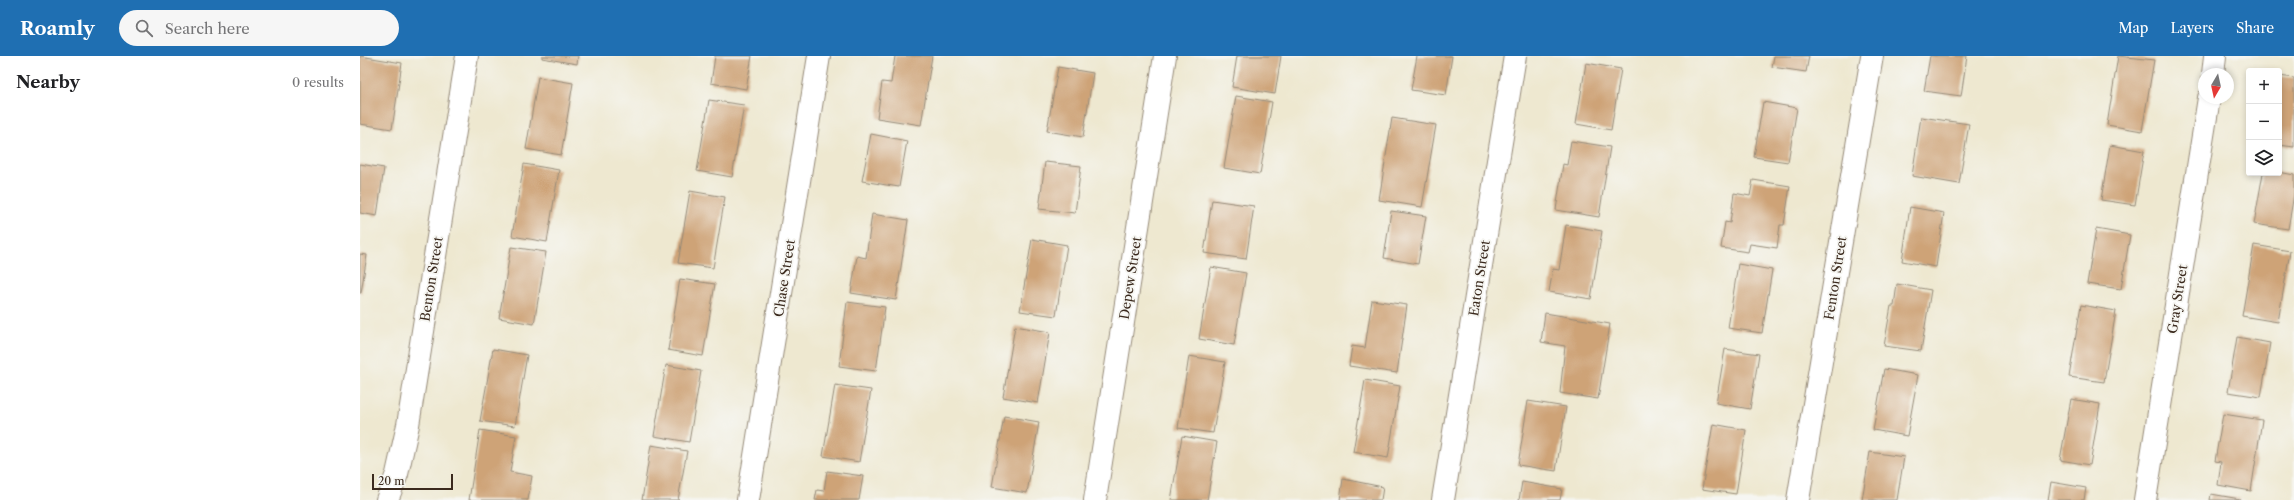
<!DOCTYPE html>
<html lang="en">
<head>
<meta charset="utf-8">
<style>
  body { margin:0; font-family:"Libre Caslon Text",serif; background:#f6f6f6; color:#202124 }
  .controls { position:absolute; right:12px; top:12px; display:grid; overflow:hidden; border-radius:4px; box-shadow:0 2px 6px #0003 }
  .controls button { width:36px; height:36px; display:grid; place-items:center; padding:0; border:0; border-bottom:1px solid #e0e0e0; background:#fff; color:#202124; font:20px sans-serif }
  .compass { position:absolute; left:1838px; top:12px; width:36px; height:36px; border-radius:50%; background:#fff; box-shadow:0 2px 6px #0003; rotate:189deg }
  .scale { position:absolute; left:12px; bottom:10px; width:81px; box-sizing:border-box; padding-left:4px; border:2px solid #3b2a1e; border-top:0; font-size:11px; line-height:14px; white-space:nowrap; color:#3b2a1e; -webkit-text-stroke:3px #f6f6f2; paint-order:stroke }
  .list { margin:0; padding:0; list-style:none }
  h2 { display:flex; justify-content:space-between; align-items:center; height:52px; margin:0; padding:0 16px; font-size:17px }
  h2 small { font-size:13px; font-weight:400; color:#757577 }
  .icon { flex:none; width:22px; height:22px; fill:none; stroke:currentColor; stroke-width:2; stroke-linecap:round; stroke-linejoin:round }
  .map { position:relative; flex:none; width:1934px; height:444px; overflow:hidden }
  header { display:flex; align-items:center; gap:24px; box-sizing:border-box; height:56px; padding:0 20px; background:#1f6fb2; color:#fff }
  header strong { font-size:19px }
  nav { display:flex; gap:22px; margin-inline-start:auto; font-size:14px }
  .search { width:280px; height:36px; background:#f6f6f6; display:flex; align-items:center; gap:10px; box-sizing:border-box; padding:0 14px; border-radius:22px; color:#757577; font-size:15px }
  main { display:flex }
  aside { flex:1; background:#fff }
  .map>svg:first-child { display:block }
  .building { fill:#cea377 }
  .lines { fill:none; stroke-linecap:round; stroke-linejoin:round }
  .minor-casing { stroke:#948977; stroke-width:24 }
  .minor { stroke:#fff; stroke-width:22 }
  .labels { text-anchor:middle; stroke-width:3.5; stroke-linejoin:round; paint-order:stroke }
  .street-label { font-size:13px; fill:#3b2a1e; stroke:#f6f6f2 }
</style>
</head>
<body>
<header>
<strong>Roamly</strong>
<div class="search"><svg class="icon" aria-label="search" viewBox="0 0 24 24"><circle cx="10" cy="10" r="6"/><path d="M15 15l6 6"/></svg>Search here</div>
<nav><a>Map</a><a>Layers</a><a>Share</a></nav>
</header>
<main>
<aside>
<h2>Nearby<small>0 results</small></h2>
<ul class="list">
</ul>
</aside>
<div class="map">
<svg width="1934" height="444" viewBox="0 0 1934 444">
  <rect width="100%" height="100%" fill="#f6f6f2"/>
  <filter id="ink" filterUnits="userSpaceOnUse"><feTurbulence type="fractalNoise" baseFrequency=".025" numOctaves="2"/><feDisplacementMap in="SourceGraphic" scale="8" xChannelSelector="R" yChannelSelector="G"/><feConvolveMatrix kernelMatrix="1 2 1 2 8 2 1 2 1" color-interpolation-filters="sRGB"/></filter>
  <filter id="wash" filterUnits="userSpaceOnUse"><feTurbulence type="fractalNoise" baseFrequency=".012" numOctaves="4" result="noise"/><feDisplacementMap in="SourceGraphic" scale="16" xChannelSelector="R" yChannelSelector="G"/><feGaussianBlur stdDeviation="0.9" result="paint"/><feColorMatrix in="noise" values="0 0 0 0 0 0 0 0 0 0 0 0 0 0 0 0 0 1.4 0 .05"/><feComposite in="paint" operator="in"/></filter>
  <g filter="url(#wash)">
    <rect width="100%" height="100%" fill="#eee8d0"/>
    <g id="blocks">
      <!-- building -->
      <g class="building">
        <polygon points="0,0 42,7 32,73 0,68"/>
        <polygon points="182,0 218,0 217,8 182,2"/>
        <polygon points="355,0 392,0 386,33 351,27"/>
        <polygon points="535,0 572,0 561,69 517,62 522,26 531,27"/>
        <polygon points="877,0 921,0 915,38 872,31"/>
        <polygon points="1057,0 1092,0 1086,39 1051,34"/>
        <polygon points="1414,0 1449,0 1446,16 1412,11"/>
        <polygon points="1570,0 1607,0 1601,40 1564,35"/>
        <polygon points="1758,0 1794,4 1782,75 1747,69"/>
        <polygon points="1226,7 1261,13 1251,74 1216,68"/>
        <polygon points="698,11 733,17 723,81 687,75"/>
        <polygon points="1919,20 1934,22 1934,91 1919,89"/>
        <polygon points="178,21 213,27 201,99 166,93"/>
        <polygon points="876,40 912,46 900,118 864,112"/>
        <polygon points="349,44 384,49 372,121 337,115"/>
        <polygon points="1403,46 1437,52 1428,106 1394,101"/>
        <polygon points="1561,61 1609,68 1599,128 1552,120"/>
        <polygon points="1032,62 1076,69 1062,151 1019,144"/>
        <polygon points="511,78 547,85 539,131 502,125"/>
        <polygon points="1211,85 1250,91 1239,161 1196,154 1203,108 1207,109"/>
        <polygon points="1750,89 1784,95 1775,149 1741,144"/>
        <polygon points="685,106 721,110 715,157 679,153"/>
        <polygon points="0,108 24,112 17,160 0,157"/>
        <polygon points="164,108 199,114 187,186 152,180"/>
        <polygon points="1919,116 1934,119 1934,138 1928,173 1894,168 1903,117"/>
        <polygon points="1393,124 1430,130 1424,169 1420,169 1417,192 1390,188 1388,196 1361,192 1365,166 1370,167 1374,137 1390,140"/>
        <polygon points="330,135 365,141 353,212 318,207"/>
        <polygon points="852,144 894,150 886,203 844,197"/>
        <polygon points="1550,151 1584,157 1576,211 1542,205"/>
        <polygon points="1031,155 1066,160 1058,208 1024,202"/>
        <polygon points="512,158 548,164 536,244 491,237 497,200 506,202"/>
        <polygon points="1206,169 1242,175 1231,243 1189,236 1193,213 1199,214"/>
        <polygon points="1736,173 1770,179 1761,233 1727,228"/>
        <polygon points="672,183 707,189 696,260 660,255"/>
        <polygon points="1894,189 1930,195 1918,266 1882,260"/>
        <polygon points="151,191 186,196 174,268 139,262"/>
        <polygon points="0,198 7,199 1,237 0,237"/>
        <polygon points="1378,208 1412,214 1402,277 1368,272"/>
        <polygon points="851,211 886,217 874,289 839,283"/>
        <polygon points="320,223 355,228 343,300 308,294"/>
        <polygon points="1537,228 1571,234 1561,295 1524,290 1531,250 1534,250"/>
        <polygon points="1012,244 1047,249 1037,317 989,310 992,290 1005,292"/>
        <polygon points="487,246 525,251 516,315 479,310"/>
        <polygon points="1721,249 1756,255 1744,326 1709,321"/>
        <polygon points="1185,257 1250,268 1238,343 1200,337 1205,290 1181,286"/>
        <polygon points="655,270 690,276 678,347 643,341"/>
        <polygon points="1877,281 1910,287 1901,341 1868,336"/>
        <polygon points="133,293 167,299 155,370 120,365"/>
        <polygon points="1365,293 1399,298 1390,353 1356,347"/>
        <polygon points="829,300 865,306 853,377 818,372"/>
        <polygon points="306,309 341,315 329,386 294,380"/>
        <polygon points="1524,313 1558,319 1547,380 1513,374"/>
        <polygon points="1005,324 1040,330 1028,402 993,396"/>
        <polygon points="475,329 511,334 499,406 463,400"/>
        <polygon points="1711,343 1740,348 1730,409 1700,404"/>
        <polygon points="1168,345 1206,351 1196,415 1158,409"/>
        <polygon points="1863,358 1902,364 1891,435 1858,429 1861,406 1855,405"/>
        <polygon points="644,360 679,366 667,437 632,431"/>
        <polygon points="1353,368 1386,374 1376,438 1342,433"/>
        <polygon points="120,374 156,380 150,416 172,420 168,444 109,444"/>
        <polygon points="822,380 857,386 847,444 811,444"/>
        <polygon points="291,389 327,395 318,444 282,444"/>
        <polygon points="1510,396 1544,401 1537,444 1502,444"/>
        <polygon points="467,415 503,420 499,444 455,444 457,434 464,435"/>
        <polygon points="983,423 1023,431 1021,444 980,444"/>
        <polygon points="1162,426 1202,433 1200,444 1159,444"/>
        <polygon points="1691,426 1726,432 1724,444 1688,444"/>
        <polygon points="1851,438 1880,443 1880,444 1850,444"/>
      </g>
    </g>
  </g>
  <g filter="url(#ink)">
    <use href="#blocks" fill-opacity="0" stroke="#948977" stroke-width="1"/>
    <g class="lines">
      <!-- minor casing -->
      <g class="minor-casing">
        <g id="minor">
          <polyline points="1853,18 1855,0"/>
          <polyline points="27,444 37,418 48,369 107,0"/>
          <polyline points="388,444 459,0"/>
          <polyline points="735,444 805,0"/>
          <polyline points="1083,444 1155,0"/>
          <polyline points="1438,444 1512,0"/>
          <polyline points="1785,444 1849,42"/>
        </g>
      </g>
      <!-- minor -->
      <use href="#minor" class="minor"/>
    </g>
  </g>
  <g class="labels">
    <!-- street labels -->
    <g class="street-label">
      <text transform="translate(424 222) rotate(-81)" y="5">Chase Street</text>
      <text transform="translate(770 222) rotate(-81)" y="5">Depew Street</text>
      <text transform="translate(1119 222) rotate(-81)" y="5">Eaton Street</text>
      <text transform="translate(1475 222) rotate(-81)" y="5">Fenton Street</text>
      <text transform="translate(71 223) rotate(-81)" y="5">Benton Street</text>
      <text transform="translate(1817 243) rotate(-81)" y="5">Gray Street</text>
    </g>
  </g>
</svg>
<div class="controls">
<button>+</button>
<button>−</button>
<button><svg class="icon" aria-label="layers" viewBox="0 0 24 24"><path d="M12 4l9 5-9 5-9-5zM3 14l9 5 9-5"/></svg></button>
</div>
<svg class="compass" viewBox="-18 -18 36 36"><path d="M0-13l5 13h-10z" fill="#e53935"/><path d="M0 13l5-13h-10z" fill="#757577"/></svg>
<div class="scale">20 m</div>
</div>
</main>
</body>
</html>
